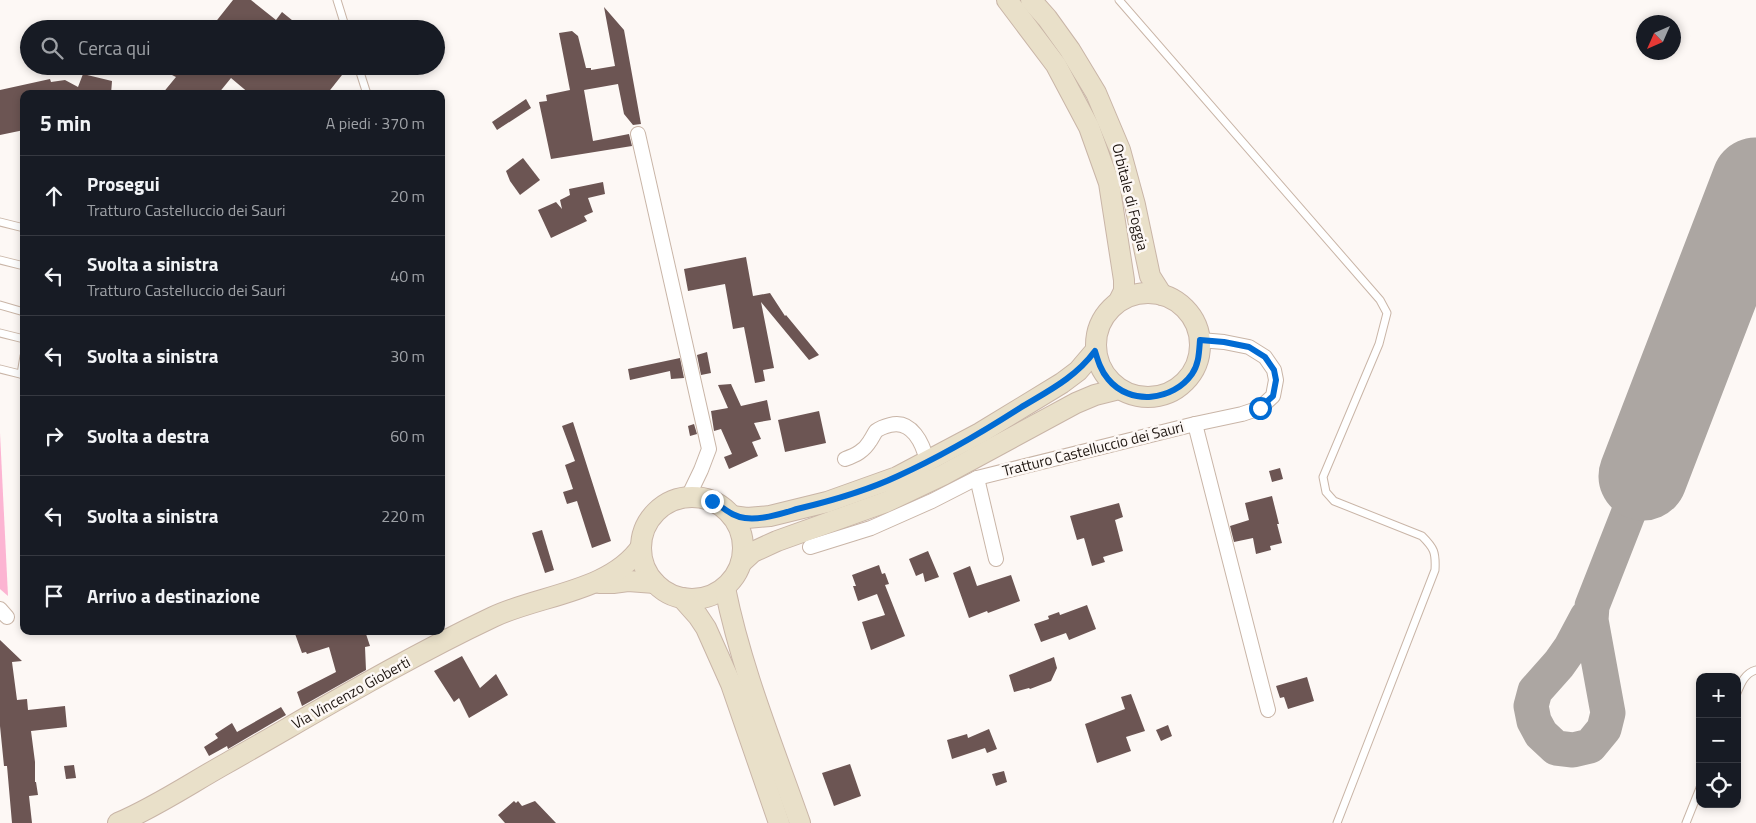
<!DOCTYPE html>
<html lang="it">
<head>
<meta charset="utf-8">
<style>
  body { margin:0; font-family:"Titillium Web",sans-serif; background:#20242c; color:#f1f3f6 }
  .controls { position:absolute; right:15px; bottom:15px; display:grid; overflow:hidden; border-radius:10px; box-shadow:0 2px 8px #0003 }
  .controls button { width:45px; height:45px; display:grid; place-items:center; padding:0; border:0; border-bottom:1px solid #363941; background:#171b24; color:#f1f3f6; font:25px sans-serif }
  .compass { position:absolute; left:1636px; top:15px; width:45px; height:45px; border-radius:50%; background:#171b24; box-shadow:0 2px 8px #0003; rotate:225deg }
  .stop { position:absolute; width:15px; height:15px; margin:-11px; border:4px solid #016bd3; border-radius:50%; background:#fff }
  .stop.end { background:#016bd3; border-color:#fff; box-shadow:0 1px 5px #0008 }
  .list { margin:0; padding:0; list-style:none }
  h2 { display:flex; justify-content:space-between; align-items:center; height:65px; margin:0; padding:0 20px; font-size:21px }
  h2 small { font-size:16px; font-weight:400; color:#9ea1a6 }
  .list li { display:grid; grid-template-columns:32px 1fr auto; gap:15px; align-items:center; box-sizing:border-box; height:80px; padding:0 20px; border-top:1px solid #363941 }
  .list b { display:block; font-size:19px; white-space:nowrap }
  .list p { margin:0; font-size:16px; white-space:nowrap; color:#9ea1a6 }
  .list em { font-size:16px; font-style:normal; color:#9ea1a6 }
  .icon { flex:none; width:28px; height:28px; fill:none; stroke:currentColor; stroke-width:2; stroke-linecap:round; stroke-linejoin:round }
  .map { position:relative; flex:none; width:1756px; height:823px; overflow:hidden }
  .search { position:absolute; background:#171b24; box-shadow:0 2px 8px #0003; left:20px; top:20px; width:425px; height:55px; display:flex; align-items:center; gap:12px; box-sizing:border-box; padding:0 18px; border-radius:28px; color:#9ea1a6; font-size:19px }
  .panel { position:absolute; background:#171b24; box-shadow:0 2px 8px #0003; left:20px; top:90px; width:425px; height:545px; border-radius:10px }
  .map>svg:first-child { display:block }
  .green { fill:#fcb4d2 }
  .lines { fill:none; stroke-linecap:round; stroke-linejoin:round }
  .taxiway { stroke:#aca6a2; stroke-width:35 }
  .runway { stroke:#aca6a2; stroke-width:89 }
  .building { fill:#6c5553 }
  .service-casing { stroke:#c9b5a7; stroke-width:9 }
  .minor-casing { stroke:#c9b5a7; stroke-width:16 }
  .secondary-casing { stroke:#c9b5a7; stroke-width:22 }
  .service { stroke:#fff; stroke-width:7 }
  .minor { stroke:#fff; stroke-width:14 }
  .secondary { stroke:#e9e0c9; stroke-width:20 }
  .route { stroke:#016bd3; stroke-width:6 }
  .labels { text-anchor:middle; stroke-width:5; stroke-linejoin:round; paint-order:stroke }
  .street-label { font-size:15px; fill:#1f1712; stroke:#fdf8f5 }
</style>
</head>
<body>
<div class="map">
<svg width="1756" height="823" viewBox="0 0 1756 823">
  <rect width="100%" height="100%" fill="#fdf8f5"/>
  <!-- green -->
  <polygon class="green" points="0,433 8,596 0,589"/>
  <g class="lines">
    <!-- taxiway -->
    <polyline class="taxiway" points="1587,617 1571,647 1559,664 1535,691 1531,706 1534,721 1541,734 1556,748 1573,750 1590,746 1604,729 1608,713 1591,620 1592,606 1643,476"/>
    <!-- runway -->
    <polyline class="runway" points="1643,476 1756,182"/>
  </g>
  <!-- building -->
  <g class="building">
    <polygon points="233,0 251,0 276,20 282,12 303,29 210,29"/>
    <polygon points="604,7 624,30 641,124 633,125 624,114 618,84 584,90 593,141 629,134 632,146 551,159 539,102 547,101 546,95 570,90 559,33 572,31 578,36 586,68 591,68 591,70 615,66"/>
    <polygon points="179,66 332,66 342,75 327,94 250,94 231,78 218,94 162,94 176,77 172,75"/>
    <polygon points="83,74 112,81 111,94 24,94 24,130 0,135 0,90 50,79 51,82 65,80 78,87"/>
    <polygon points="526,99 531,108 497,130 492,122"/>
    <polygon points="523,158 540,180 520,195 510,181 506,171"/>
    <polygon points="603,182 605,194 588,198 593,212 584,216 587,221 551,238 538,210 556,202 562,209 560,200 570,195 569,189"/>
    <polygon points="746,257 753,296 770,293 785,316 786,315 819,355 809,360 761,302 774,368 763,370 765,381 755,383 744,327 733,329 725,284 688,291 684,269"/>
    <polygon points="707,352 711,373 701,375 697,355"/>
    <polygon points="680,358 684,378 671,379 670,371 630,380 628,369"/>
    <polygon points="731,384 741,406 767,400 771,420 754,423 761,439 752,442 758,456 729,469 724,457 732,454 721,429 714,431 711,411 728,408 718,385"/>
    <polygon points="819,411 826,443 785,452 778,420"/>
    <polygon points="573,422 611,541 592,548 577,501 567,504 563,492 573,489 565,465 575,461 562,426"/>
    <polygon points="694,424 697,434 690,436 688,426"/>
    <polygon points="1280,468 1283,479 1272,482 1269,471"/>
    <polygon points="1272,496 1279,524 1277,524 1282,543 1270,546 1271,550 1256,554 1253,538 1234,542 1230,526 1249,520 1245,503"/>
    <polygon points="1119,503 1123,517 1115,520 1123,551 1103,557 1105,562 1092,566 1084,538 1077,540 1070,516"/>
    <polygon points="542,530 554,570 545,573 532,533"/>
    <polygon points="928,551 939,577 925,582 923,573 916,576 909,559"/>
    <polygon points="879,565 882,574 885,573 889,584 885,585 905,636 871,650 862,622 885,615 877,594 858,601 853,586 856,586 852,575"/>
    <polygon points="970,566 977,586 1011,575 1020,601 988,613 987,611 969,618 953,573"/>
    <polygon points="1087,605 1096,629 1069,640 1066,633 1041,642 1034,624 1049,619 1048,616 1059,612 1060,615"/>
    <polygon points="294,631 365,631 370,646 365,647 366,670 302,706 297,692 336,672 329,647 307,654 306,652 302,653"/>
    <polygon points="0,640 22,661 12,662 17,700 27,699 28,710 65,706 67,727 31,731 35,762 35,782 36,782 38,795 29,796 32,823 12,823 7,766 4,766 0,726"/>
    <polygon points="462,656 480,688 496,674 508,695 469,718 459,698 454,702 434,671"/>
    <polygon points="1054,657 1057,668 1051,681 1030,689 1029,688 1014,692 1009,675"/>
    <polygon points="1307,677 1314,701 1288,709 1284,697 1280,698 1276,686"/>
    <polygon points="1131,694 1145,731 1126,737 1131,751 1097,763 1085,724 1125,709 1121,697"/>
    <polygon points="281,707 286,715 228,749 227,746 209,756 204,747 218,738 215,734 232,723 237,732"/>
    <polygon points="1168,725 1172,736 1161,741 1156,730"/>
    <polygon points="989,729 997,749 987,753 985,748 952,759 947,740 967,734 968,738"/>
    <polygon points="850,764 861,796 834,806 822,773"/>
    <polygon points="74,765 76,778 66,779 64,766"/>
    <polygon points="1004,771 1007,782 996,786 992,774"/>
    <polygon points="514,801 516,803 518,801 522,806 535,801 556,823 505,823 498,815"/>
  </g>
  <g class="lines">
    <!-- service casing -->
    <g class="service-casing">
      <g id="service">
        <polyline points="337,0 346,29"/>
        <path d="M 1119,0 L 1380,300 L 1387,313 L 1379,344 L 1323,477 L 1326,492 L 1334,501 L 1422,536 C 1434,548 1436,552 1435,570 L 1337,823"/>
        <polyline points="358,66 367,94"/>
        <polyline points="0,222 24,228"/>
        <polyline points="0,260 24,266"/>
        <polyline points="0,305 24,312"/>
        <polyline points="0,333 24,339"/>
        <polyline points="0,369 24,375"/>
        <polyline points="21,374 24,356"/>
        <path d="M 1737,693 C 1741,683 1745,673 1756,670"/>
        <polyline points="1686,823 1700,788"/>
      </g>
    </g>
    <!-- minor casing -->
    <g class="minor-casing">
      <g id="minor">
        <polyline points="638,134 709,449 701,470 688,497"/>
        <polyline points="1195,424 1268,710"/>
        <path d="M 845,459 C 856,455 864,451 870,441 C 872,438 874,434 876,431 C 880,428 886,426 890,425 C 912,419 923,444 927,461"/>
        <polyline points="977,478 996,559"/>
        <polyline points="810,547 871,528 932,501 977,478 1195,424 1242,414 1260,408 1273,396 1276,380 1274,370 1265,357 1249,347 1224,342 1200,340"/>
        <polyline points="0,609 7,617"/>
      </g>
    </g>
    <!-- secondary casing -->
    <g class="secondary-casing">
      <g id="secondary">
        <polyline points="1007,0 1056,65 1089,127 1109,183 1124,280 1124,291 1119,301"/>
        <polyline points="1031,0 1047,18 1070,50 1096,93 1120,150 1135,205 1150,276 1162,295"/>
        <circle cx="1148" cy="345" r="52"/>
        <circle cx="692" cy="548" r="51"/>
        <polyline points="732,516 747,518 770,516 827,502 897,477 980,433 1062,383 1078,371 1095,351"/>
        <polyline points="741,563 753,552 777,541 886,502 943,475 1076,403 1095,395 1119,389"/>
        <polyline points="599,583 613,583 628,581 655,583"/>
        <path d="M 725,588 C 741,668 773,746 800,823"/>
        <polyline points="682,598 698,616 706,628 731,684 779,823"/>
        <path d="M 118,823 C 156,807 191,783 227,763 C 315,713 402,660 493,617 C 539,595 610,592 641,547"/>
      </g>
    </g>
    <!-- service -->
    <use href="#service" class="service"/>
    <!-- minor -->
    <use href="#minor" class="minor"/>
    <!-- secondary -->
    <use href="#secondary" class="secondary"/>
  </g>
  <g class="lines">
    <!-- route -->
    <path class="route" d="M 712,501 C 725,508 730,516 745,518 C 762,520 780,514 797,509 C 831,501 866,491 898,476 C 940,457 981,433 1020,408 C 1048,391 1075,378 1095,351 C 1098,361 1101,371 1108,379 C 1130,406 1173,401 1192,374 C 1199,364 1199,352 1200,340 L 1224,342 L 1249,347 L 1265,357 L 1274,370 L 1276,380 L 1273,396 L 1260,408"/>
  </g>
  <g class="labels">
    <!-- street labels -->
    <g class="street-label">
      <text transform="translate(1130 197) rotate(76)" y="5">Orbitale di Foggia</text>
      <text transform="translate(1093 449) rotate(-14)" y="5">Tratturo Castelluccio dei Sauri</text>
      <text transform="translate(351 693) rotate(-29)" y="5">Via Vincenzo Gioberti</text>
    </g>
  </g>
</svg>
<div class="controls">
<button>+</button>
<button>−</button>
<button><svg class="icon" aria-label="locate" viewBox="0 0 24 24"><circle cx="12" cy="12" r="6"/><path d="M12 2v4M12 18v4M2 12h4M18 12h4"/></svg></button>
</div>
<svg class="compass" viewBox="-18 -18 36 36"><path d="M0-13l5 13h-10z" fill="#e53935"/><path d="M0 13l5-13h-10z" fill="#9ea1a6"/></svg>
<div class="stop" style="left:1260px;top:408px"></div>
<div class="stop end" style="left:712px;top:501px"></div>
<div class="search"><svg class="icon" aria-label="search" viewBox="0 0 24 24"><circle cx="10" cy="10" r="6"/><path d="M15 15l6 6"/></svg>Cerca qui</div>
<section class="panel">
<h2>5 min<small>A piedi · 370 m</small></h2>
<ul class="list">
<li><svg class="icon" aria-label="ahead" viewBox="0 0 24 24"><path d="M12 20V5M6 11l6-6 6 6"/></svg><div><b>Prosegui</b><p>Tratturo Castelluccio dei Sauri</p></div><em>20 m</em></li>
<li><svg class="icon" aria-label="left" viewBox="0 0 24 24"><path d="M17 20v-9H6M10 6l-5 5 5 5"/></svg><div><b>Svolta a sinistra</b><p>Tratturo Castelluccio dei Sauri</p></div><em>40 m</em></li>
<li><svg class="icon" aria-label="left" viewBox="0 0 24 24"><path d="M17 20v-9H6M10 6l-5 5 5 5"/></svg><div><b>Svolta a sinistra</b></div><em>30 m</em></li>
<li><svg class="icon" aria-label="right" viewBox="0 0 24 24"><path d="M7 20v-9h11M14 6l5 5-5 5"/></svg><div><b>Svolta a destra</b></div><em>60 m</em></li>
<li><svg class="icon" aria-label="left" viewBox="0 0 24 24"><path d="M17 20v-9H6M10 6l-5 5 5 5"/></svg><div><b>Svolta a sinistra</b></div><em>220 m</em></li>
<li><svg class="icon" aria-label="arrive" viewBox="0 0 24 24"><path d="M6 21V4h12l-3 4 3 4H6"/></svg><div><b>Arrivo a destinazione</b></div></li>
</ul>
</section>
</div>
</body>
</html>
